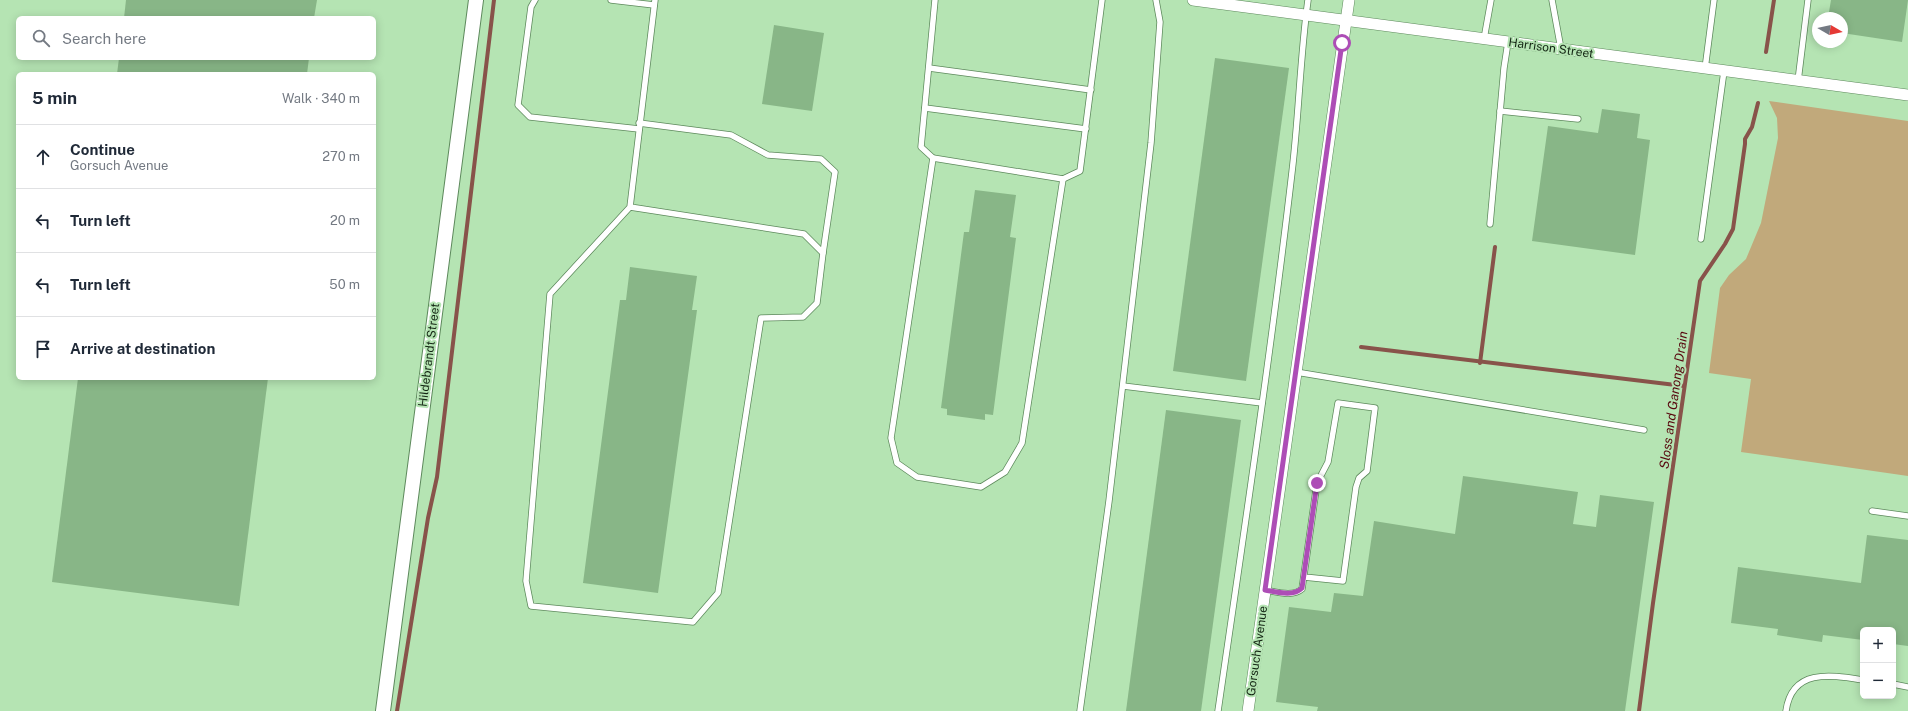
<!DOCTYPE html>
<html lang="en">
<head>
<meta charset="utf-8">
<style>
  body { margin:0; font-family:"Public Sans",sans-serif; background:#f2f2f3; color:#1f2937 }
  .controls { position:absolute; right:12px; bottom:12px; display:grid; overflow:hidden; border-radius:6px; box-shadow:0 2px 10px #0003 }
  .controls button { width:36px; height:36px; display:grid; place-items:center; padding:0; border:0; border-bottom:1px solid #e0e1e3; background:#fff; color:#1f2937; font:20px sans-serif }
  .compass { position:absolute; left:1812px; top:12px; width:36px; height:36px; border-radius:50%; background:#fff; box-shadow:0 2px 10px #0003; rotate:99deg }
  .stop { position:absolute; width:12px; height:12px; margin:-9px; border:3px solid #ad4db6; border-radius:50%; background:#fff }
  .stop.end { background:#ad4db6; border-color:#fff; box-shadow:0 1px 4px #0008 }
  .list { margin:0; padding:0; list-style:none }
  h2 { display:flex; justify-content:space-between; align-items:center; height:52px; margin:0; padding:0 16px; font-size:17px }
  h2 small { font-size:13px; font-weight:400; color:#747a83 }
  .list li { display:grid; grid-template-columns:26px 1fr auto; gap:12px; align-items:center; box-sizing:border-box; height:64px; padding:0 16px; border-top:1px solid #e0e1e3 }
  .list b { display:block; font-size:15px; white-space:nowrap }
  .list p { margin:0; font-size:13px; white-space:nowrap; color:#747a83 }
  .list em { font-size:13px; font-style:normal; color:#747a83 }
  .icon { flex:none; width:22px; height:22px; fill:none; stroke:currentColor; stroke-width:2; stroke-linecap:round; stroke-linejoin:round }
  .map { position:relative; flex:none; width:1908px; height:711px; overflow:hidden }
  .search { position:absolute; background:#fff; box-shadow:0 2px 10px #0003; left:16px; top:16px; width:360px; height:44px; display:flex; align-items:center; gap:10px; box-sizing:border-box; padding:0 14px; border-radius:6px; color:#747a83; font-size:15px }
  .panel { position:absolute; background:#fff; box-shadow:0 2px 10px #0003; left:16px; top:72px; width:360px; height:308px; border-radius:6px }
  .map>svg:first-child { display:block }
  .grass { fill:#c1a97b }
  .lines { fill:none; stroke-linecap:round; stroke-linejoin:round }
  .stream { stroke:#88534a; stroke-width:4 }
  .building { fill:#88b687 }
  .service-casing { stroke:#5d895c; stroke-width:7 }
  .minor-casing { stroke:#5d895c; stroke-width:12 }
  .tertiary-casing { stroke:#5d895c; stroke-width:16 }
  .service { stroke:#fff; stroke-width:5.5 }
  .minor { stroke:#fff; stroke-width:11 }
  .tertiary { stroke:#fff; stroke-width:14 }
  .route { stroke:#ad4db6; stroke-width:5 }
  .labels { text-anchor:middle; stroke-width:4; stroke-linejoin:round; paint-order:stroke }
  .street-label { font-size:12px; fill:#132513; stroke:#b5e4b3 }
  .water-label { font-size:13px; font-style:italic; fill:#57060d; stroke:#b5e4b3 }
</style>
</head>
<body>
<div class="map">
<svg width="1908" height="711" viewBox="0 0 1908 711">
  <rect width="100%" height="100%" fill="#b5e4b3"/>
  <!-- grass -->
  <polygon class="grass" points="1769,101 1908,121 1908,476 1741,452 1751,379 1709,373 1720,288 1729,275 1746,259 1761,223 1778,138 1777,118"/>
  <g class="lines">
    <!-- stream -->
    <g class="stream">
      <polyline points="1766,52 1774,0"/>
      <polyline points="1361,347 1684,386"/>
      <polyline points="1480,363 1495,247"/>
      <polyline points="397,711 428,518 437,477 494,0"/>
      <polyline points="1639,711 1653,603 1700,281 1725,244 1733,229 1745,144 1745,139 1752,127 1758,103"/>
    </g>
  </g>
  <!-- building -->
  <g class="building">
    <polygon points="126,0 317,0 314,18 124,18"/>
    <polygon points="1831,0 1908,0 1902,42 1842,33 1842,18 1828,18"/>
    <polygon points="774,25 824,33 812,111 762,104"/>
    <polygon points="119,58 309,58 307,74 117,74"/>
    <polygon points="1215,58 1289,68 1246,381 1173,371"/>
    <polygon points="1602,109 1640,114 1637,138 1650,140 1635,255 1532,241 1548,126 1598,133"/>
    <polygon points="975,190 1016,195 1010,237 1016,238 993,415 985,414 985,420 947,415 947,409 941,408 964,232 969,232"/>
    <polygon points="630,267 697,276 692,310 697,310 658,593 583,583 620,300 626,300"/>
    <polygon points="78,378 268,378 239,606 52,582"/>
    <polygon points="1166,410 1241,420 1201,711 1126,711"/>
    <polygon points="1463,476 1578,492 1573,524 1596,527 1600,495 1654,502 1625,711 1317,711 1318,707 1276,702 1289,607 1331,612 1334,593 1363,596 1374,521 1455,534"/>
    <polygon points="1867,535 1908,540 1908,646 1893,644 1893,630 1863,630 1863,640 1823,635 1822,642 1777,635 1778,629 1731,623 1738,567 1861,583"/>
  </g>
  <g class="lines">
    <!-- service casing -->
    <g class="service-casing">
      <g id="service">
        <polyline points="535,0 531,7 518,105 530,117 639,129"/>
        <polyline points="611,0 654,5"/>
        <polyline points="935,0 921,147 933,158 1063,179 1080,171 1102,0"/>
        <polyline points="1552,0 1561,49"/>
        <polyline points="1484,39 1491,0"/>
        <polyline points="929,68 1091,90"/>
        <polyline points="1705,69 1714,0"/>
        <polyline points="1798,81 1808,0"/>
        <polyline points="925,108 1086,129"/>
        <polyline points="1500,111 1578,119"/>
        <polyline points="639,123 731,135 768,155 821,159 835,172 823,253"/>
        <polyline points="933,158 891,438 897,463 917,477 981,487 1005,472 1022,443 1063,179"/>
        <polyline points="630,207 804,234 823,253 817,303 803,317 761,318 718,593 693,622 531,606 526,581 550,294 630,207 655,0"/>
        <polyline points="1490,224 1504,68 1508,42"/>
        <polyline points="1701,239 1724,71"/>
        <polyline points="1296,372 1644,430"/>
        <polyline points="1123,386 1262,403"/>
        <polyline points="1872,511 1908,516"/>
        <path d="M 1265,590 C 1277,592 1293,597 1302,589 L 1317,483 L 1328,462 L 1338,403 L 1375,408 L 1367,471 L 1359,478 L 1356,487 L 1343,581 L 1304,577"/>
        <polyline points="1893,684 1908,687"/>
        <polyline points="1080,711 1109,501 1151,143 1160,22 1156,0"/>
        <path d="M 1218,711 C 1244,532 1271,352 1292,172 C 1299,115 1300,57 1308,0"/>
        <path d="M 1786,711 C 1792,668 1831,675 1863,680"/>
      </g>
    </g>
    <!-- minor casing -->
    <g class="minor-casing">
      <g id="minor">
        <polyline points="1193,0 1908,95"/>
        <polyline points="1248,711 1349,0"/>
      </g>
    </g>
    <!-- tertiary casing -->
    <g class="tertiary-casing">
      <polyline id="tertiary" points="383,711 476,0"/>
    </g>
    <!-- service -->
    <use href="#service" class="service"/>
    <!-- minor -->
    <use href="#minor" class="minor"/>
    <!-- tertiary -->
    <use href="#tertiary" class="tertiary"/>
  </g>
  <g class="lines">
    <!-- route -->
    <path class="route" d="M 1317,483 L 1302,588 C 1293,597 1277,592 1265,590 L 1342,43"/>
  </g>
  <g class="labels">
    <!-- street labels -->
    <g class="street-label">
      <text transform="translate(1551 48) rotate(8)" y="4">Harrison Street</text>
      <text transform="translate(429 355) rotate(-83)" y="4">Hildebrandt Street</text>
      <text transform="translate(1257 651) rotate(-82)" y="4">Gorsuch Avenue</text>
    </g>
    <!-- water labels -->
    <g class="water-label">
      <text transform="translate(1673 400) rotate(-82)" y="5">Sloss and Ganong Drain</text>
    </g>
  </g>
</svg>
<div class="controls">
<button>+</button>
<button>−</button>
</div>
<svg class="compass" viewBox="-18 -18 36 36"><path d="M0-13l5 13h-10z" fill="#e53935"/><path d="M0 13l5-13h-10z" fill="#747a83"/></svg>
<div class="stop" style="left:1342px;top:43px"></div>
<div class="stop end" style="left:1317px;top:483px"></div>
<div class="search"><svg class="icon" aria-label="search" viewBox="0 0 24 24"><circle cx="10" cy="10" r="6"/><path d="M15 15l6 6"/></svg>Search here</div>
<section class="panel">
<h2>5 min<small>Walk · 340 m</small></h2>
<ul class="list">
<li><svg class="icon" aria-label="ahead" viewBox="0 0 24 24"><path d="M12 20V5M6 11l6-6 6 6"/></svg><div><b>Continue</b><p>Gorsuch Avenue</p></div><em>270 m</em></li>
<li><svg class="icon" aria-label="left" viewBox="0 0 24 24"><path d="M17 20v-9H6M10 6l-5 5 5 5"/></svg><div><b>Turn left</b></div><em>20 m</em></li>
<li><svg class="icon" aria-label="left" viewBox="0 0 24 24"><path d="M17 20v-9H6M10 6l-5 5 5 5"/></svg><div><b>Turn left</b></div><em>50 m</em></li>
<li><svg class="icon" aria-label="arrive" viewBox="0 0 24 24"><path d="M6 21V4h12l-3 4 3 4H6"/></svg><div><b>Arrive at destination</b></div></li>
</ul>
</section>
</div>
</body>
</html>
